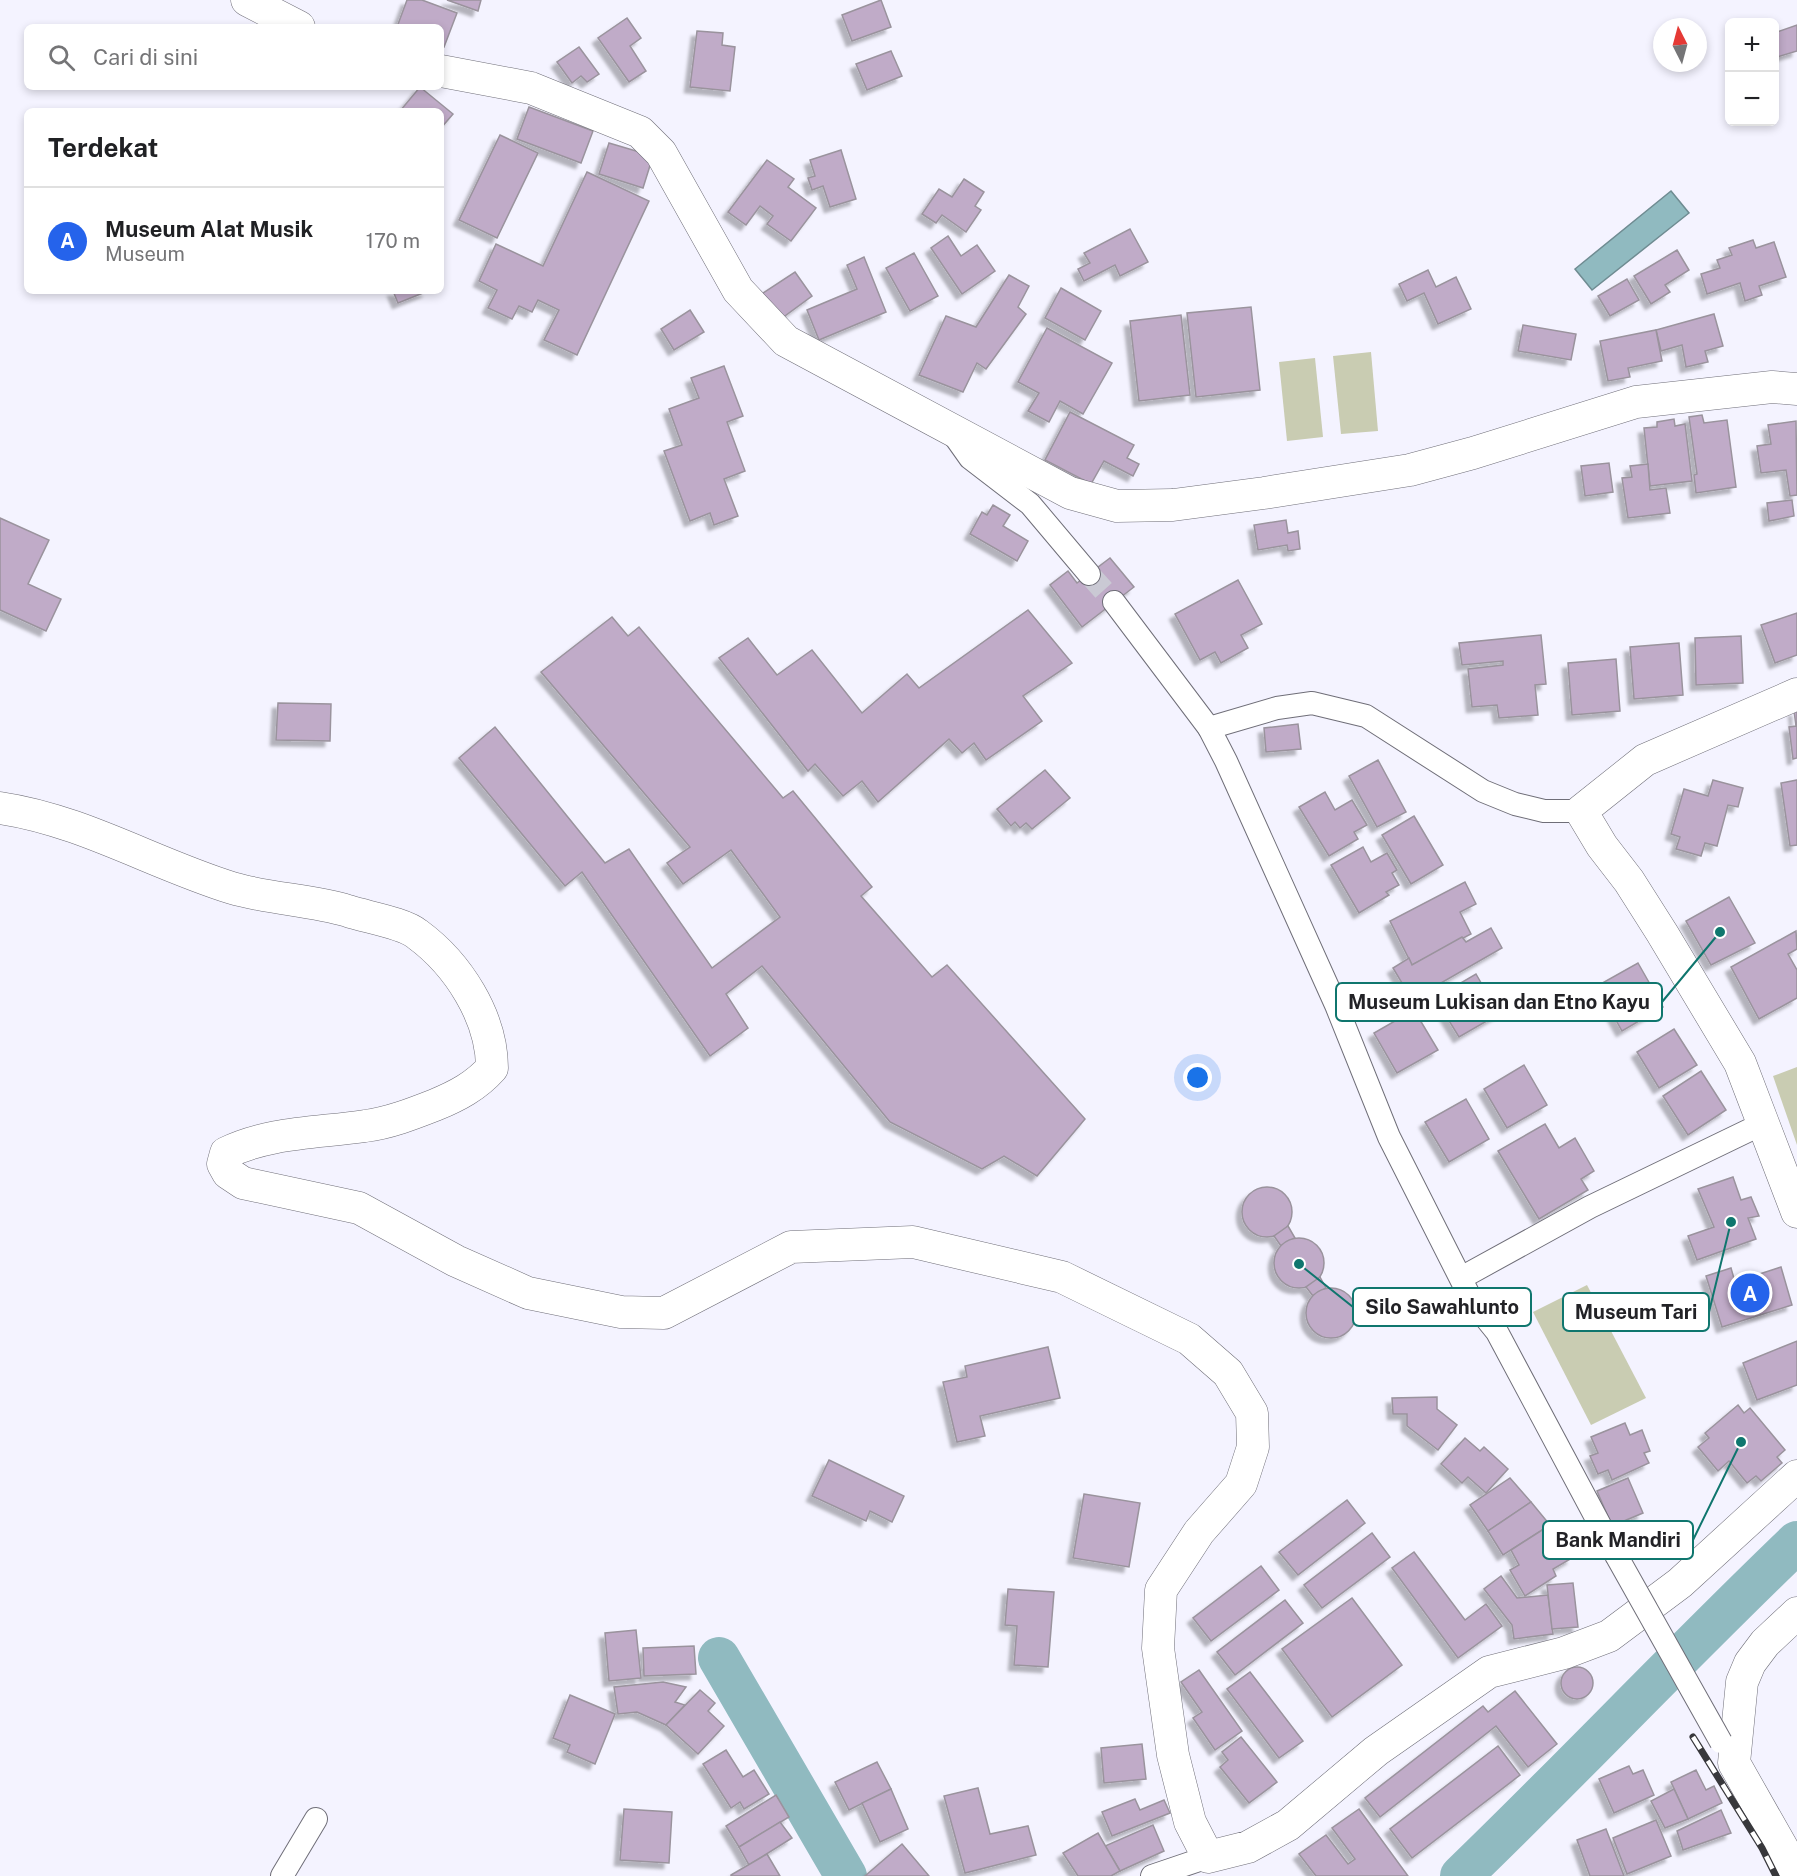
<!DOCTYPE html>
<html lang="id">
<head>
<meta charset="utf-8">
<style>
  body { margin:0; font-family:"Public Sans",sans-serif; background:#f2f2f2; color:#202124 }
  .controls { position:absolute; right:18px; top:18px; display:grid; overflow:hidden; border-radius:9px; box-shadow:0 3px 9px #0003 }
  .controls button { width:54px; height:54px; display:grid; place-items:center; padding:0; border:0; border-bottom:2px solid #e0e0e0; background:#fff; color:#202124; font:30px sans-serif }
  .compass { position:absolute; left:1653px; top:18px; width:54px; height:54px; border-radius:50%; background:#fff; box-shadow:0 3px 9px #0003; rotate:354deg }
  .you { position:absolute; left:1198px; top:1078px; width:21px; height:21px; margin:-15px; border:4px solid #fff; border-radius:50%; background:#1a73e8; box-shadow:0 0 0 9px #1a73e833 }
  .badge { display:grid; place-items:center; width:39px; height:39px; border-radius:50%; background:#2563eb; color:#fff; font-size:20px; font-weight:700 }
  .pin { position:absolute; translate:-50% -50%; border:3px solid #fff; box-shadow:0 2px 6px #0006 }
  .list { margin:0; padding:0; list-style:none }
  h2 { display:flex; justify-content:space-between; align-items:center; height:78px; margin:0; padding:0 24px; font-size:26px }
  h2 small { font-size:20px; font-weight:400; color:#757577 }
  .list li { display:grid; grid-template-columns:39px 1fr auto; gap:18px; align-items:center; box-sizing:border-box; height:108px; padding:0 24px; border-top:2px solid #e0e0e0 }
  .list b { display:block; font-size:22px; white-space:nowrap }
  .list p { margin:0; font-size:20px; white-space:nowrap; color:#757577 }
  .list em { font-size:20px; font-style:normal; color:#757577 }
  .icon { flex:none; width:33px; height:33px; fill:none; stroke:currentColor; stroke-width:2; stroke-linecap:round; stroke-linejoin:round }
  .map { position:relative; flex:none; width:1797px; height:1876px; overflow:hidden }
  .search { position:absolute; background:#fff; box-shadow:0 3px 9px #0003; left:24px; top:24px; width:420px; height:66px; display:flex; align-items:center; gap:15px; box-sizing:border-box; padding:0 21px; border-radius:9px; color:#757577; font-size:22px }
  .panel { position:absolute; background:#fff; box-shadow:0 3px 9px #0003; left:24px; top:108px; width:420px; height:186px; border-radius:9px }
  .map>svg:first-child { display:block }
  .green { fill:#c9ccb2 }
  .water { fill:#90bac0; stroke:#6f8c92; stroke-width:1.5 }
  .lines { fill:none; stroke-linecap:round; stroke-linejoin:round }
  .river { stroke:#90bac0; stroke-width:42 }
  .building { fill:#c0abc8; stroke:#9a939d; stroke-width:1.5; filter:url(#shadow) }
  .street-tunnel { stroke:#cac9d4; stroke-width:22; stroke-dasharray:22 11; stroke-linecap:butt }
  .street-casing { stroke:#6f6e78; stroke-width:24 }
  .secondary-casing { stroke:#6f6e78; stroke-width:33 }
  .street { stroke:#fff; stroke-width:22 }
  .secondary { stroke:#fff; stroke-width:32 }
  .rail-casing { stroke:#38383c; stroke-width:7 }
  .rail { stroke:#fff; stroke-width:4.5; stroke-dasharray:14; stroke-linecap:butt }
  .street-bridge-casing { stroke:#6f6e78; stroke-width:24; stroke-linecap:butt }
  .street-bridge { stroke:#fff; stroke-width:22 }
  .leader { fill:none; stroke:#0f766e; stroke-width:2 }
  .callout-dot { fill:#0f766e; stroke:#fff; stroke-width:2 }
  .callout { fill:#fff; stroke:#0f766e; stroke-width:2 }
  .callout-label { font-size:20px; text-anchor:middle; font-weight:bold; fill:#222226 }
</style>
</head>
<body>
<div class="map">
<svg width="1797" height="1876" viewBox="0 0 1797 1876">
  <defs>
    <filter id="shadow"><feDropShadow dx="-5.5" dy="5.5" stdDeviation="1.5" flood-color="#0004"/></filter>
  </defs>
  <rect width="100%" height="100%" fill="#f4f3ff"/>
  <!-- green -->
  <g class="green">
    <polygon points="1371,352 1378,431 1341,434 1333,356"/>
    <polygon points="1315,358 1323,437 1287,441 1279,362"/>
    <polygon points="1797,1067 1797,1145 1773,1076"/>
    <polygon points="1587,1285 1646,1398 1591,1425 1533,1312"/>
  </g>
  <!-- water -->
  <polygon class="water" points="1671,191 1689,213 1592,290 1575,269"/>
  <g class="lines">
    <!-- river -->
    <g class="river">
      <polyline points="719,1658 846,1876"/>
      <path d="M 1461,1876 C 1575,1766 1683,1651 1797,1542"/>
    </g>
  </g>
  <!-- building -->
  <g class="building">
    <polygon points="407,0 422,0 457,13 444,47 441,46 441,27 397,27"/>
    <polygon points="447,0 481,0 478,11"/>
    <polygon points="881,0 891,27 852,41 842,15"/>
    <polygon points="627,18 641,38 630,46 646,71 629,82 598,38"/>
    <polygon points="1797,25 1797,51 1774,58 1774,33"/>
    <polygon points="697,31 723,33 722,45 735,47 730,91 690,87"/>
    <polygon points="579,47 599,74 587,82 581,76 572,83 557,62"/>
    <polygon points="891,51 902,76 867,90 856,64"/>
    <polygon points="420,87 453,114 441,128 441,111 400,111"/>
    <polygon points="529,107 593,131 581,163 517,139"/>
    <polygon points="500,135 538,153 497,238 459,220"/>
    <polygon points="609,143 653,156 643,188 599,174"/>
    <polygon points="841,150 856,199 830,207 823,186 812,190 808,178 815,176 810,160"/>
    <polygon points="767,160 794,179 788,187 816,208 791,241 767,224 773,216 760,206 746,225 728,212"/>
    <polygon points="587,172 649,201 577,355 544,340 559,310 538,300 532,312 519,306 512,319 488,308 497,290 479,281 496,244 543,266"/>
    <polygon points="964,179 984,192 975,206 981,210 966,232 942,215 936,223 922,214 939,189 952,197"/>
    <polygon points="1130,229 1148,262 1120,276 1115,265 1084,281 1078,269 1090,263 1084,253"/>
    <polygon points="948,236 961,256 977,245 995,271 962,294 931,248"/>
    <polygon points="1753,240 1756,248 1774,242 1786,277 1759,286 1762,295 1745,301 1740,283 1707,294 1701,274 1720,268 1717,260 1732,255 1729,248"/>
    <polygon points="1677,250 1689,270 1665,285 1670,292 1651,304 1634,276"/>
    <polygon points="914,253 938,296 910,311 886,268"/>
    <polygon points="864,257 886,312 819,340 807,310 857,289 847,265"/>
    <polygon points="1428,270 1436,287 1456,277 1471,309 1438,324 1424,293 1407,301 1399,284"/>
    <polygon points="795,272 812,296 778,321 760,295"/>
    <polygon points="1009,275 1029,286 1018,307 1026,314 986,369 977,363 963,392 919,375 946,316 976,327"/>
    <polygon points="1627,279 1639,300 1610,316 1598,296"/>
    <polygon points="1061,288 1101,311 1085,340 1045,318"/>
    <polygon points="393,291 428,291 398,303"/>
    <polygon points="1251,307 1260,390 1196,397 1187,313"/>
    <polygon points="690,310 704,332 674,350 661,329"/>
    <polygon points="1714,314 1723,346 1705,351 1708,362 1686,367 1682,345 1661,351 1656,330"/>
    <polygon points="1181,315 1190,395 1139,401 1130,321"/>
    <polygon points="1523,325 1576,334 1571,360 1518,351"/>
    <polygon points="1047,328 1112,363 1083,414 1060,401 1049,422 1028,411 1039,393 1018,382"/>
    <polygon points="1656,330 1662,361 1628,368 1630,377 1608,381 1600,341"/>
    <polygon points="724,366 743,416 727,422 745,471 724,479 738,516 714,525 710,513 690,521 664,451 682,445 669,409 699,398 691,378"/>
    <polygon points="1070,412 1134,445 1127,458 1139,464 1133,476 1104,461 1091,484 1045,460"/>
    <polygon points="1702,415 1704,423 1727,420 1736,487 1696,493 1694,475 1697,474 1689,417"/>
    <polygon points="1674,419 1675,426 1685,424 1692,481 1650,486 1644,428 1657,427 1657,422"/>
    <polygon points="1796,421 1797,495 1790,496 1786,470 1761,473 1757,446 1771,444 1768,425"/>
    <polygon points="1609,463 1613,492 1585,496 1581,466"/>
    <polygon points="1648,464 1650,490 1666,488 1670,513 1628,518 1622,478 1632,477 1630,466"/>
    <polygon points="1792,500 1794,516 1769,521 1767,503"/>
    <polygon points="993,505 1010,515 1003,526 1028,541 1017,561 970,534 982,512 987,515"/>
    <polygon points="0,518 49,540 28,584 61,599 46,631 0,610"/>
    <polygon points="1286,520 1288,533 1298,531 1300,549 1288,551 1287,545 1258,550 1254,525"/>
    <polygon points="1110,558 1134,587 1082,627 1050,585 1068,571 1077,583"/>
    <polygon points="1238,580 1262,624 1241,635 1248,648 1221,663 1215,652 1200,660 1175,614"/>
    <polygon points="1028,610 1072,663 1023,696 1042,721 986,760 974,743 962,753 949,739 878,802 862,781 843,796 815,764 808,771 719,658 748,638 777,675 812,650 862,713 907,674 919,688"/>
    <polygon points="1797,613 1797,655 1775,663 1761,625"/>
    <polygon points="612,617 628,636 639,627 783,798 793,791 872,887 861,896 932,977 947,965 1085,1119 1037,1176 1004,1156 982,1169 890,1122 762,966 726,994 748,1028 710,1056 582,872 565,886 459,758 495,727 605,863 629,849 712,968 780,917 731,850 683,884 667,863 690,847 541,672"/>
    <polygon points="1541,635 1546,684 1535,685 1538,715 1499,718 1497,705 1472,707 1468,669 1503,665 1503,661 1462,665 1459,643"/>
    <polygon points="1741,636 1743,683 1696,685 1695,638"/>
    <polygon points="1679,643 1683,695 1634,699 1630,647"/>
    <polygon points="1616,659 1620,711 1572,715 1568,663"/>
    <polygon points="278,703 331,704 330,741 276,740"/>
    <polygon points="1794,711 1797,711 1797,758 1793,759 1789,727 1796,726"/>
    <polygon points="1298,724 1301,749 1266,752 1264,728"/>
    <polygon points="1378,760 1406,812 1377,827 1349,776"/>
    <polygon points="1045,770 1070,798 1032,829 1026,823 1020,828 1015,822 1011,826 997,809"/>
    <polygon points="1713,780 1743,788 1738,807 1728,805 1717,846 1705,843 1701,856 1676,849 1680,837 1671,834 1684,789 1708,796"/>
    <polygon points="1797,780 1797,845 1790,846 1781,783"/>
    <polygon points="1325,792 1335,810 1352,800 1367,825 1354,832 1358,839 1329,856 1299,807"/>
    <polygon points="1414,816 1443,865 1411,884 1382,835"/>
    <polygon points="1363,847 1371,862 1387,853 1397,870 1392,873 1399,885 1386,892 1389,895 1359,913 1331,865"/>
    <polygon points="1465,882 1476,904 1460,912 1471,934 1412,965 1390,921"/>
    <polygon points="1729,897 1755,943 1711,965 1686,921"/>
    <polygon points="1491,928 1502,948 1387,1014 1378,997 1402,983 1393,968 1409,958 1412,965 1462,937 1466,942"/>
    <polygon points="1796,931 1797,949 1788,954 1797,970 1797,998 1759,1019 1731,967"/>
    <polygon points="1638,963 1663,1007 1622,1031 1597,986"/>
    <polygon points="1476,974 1499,1014 1459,1037 1435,998"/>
    <polygon points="1414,1010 1438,1050 1397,1073 1374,1033"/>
    <polygon points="1674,1029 1697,1065 1659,1088 1637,1052"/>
    <polygon points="1524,1065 1547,1105 1507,1128 1484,1089"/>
    <polygon points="1701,1071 1726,1110 1688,1135 1663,1096"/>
    <polygon points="1466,1099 1489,1139 1449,1162 1425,1122"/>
    <polygon points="1545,1124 1559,1148 1575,1138 1594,1171 1581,1179 1588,1190 1539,1219 1498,1151"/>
    <polygon points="1733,1177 1741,1200 1751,1197 1759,1216 1748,1218 1756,1239 1697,1260 1688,1236 1714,1227 1698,1189"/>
    <circle cx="1267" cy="1212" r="25"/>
    <polygon points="1288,1226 1295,1238 1281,1246 1274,1236"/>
    <circle cx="1299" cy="1263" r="25"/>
    <polygon points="1781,1267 1792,1305 1722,1327 1706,1276 1731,1268 1735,1282"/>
    <polygon points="1320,1277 1326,1288 1313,1296 1306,1287"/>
    <circle cx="1331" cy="1313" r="25"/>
    <polygon points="1797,1341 1797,1385 1757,1400 1743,1363"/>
    <polygon points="1048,1347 1060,1398 980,1416 985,1436 957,1442 943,1382 967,1377 965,1366"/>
    <polygon points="1437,1397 1437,1409 1457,1425 1438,1450 1407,1426 1407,1414 1393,1414 1392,1398"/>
    <polygon points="1738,1405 1744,1413 1750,1408 1785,1450 1777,1457 1782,1463 1761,1481 1756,1476 1747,1483 1729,1461 1718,1471 1698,1447 1709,1438 1705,1433"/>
    <polygon points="1625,1423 1630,1435 1642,1430 1650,1451 1644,1453 1649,1463 1612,1480 1608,1470 1598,1474 1590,1456 1598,1453 1591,1437"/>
    <polygon points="1465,1438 1480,1451 1484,1447 1508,1469 1486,1493 1468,1477 1462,1483 1441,1464"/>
    <polygon points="829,1460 904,1496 892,1522 870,1511 866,1521 812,1496"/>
    <polygon points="1510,1478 1531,1502 1488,1531 1470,1505"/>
    <polygon points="1628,1478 1643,1513 1612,1526 1597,1491"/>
    <polygon points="1084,1494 1140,1503 1129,1567 1073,1558"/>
    <polygon points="1347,1500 1365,1523 1298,1575 1279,1552"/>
    <polygon points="1531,1502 1550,1525 1503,1555 1488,1531"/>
    <polygon points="1550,1525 1572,1558 1553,1569 1556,1576 1525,1596 1510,1570 1519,1565 1511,1550"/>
    <polygon points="1372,1533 1390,1557 1322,1608 1304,1585"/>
    <polygon points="1414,1552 1465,1620 1486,1604 1502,1626 1458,1658 1392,1568"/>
    <polygon points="1261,1566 1279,1590 1211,1641 1193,1618"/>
    <polygon points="1501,1576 1517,1598 1548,1595 1553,1634 1514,1639 1512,1625 1484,1589"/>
    <polygon points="1573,1583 1578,1627 1552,1629 1547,1585"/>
    <polygon points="1008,1589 1054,1592 1048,1667 1014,1665 1017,1626 1005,1625"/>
    <polygon points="1352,1598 1402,1665 1332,1717 1282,1649"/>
    <polygon points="1285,1600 1303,1623 1235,1675 1217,1652"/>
    <polygon points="636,1630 641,1678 609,1681 605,1633"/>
    <polygon points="694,1646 696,1674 644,1676 643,1648"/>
    <circle cx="1577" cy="1683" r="16"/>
    <polygon points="1199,1670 1242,1731 1215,1750 1193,1718 1202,1712 1181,1682"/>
    <polygon points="1250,1672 1303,1741 1279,1758 1227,1689"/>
    <polygon points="663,1682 686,1687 675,1702 685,1705 666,1725 637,1712 618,1714 614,1687"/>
    <polygon points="700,1690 715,1703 708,1711 724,1726 698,1754 666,1725"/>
    <polygon points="1515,1691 1557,1744 1528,1767 1496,1726 1380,1817 1365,1798 1483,1706 1488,1712"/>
    <polygon points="570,1695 615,1714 595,1764 567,1752 570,1745 553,1738"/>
    <polygon points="1241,1737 1277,1782 1249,1803 1220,1767 1228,1760 1222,1752"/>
    <polygon points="1142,1744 1146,1779 1104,1783 1101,1748"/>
    <polygon points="1498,1746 1520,1775 1412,1858 1390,1829"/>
    <polygon points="726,1750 743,1777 754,1770 769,1794 744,1809 740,1802 731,1808 703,1764"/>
    <polygon points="877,1762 891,1789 849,1810 835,1782"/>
    <polygon points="1629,1766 1633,1774 1643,1770 1654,1795 1614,1813 1599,1779"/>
    <polygon points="1696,1770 1706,1790 1714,1786 1722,1803 1688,1819 1671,1782"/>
    <polygon points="978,1788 990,1834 1028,1826 1036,1855 965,1873 944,1796"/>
    <polygon points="891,1789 908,1829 880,1842 862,1803"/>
    <polygon points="1674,1789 1688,1819 1665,1828 1651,1801"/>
    <polygon points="776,1795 789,1817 739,1847 726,1826"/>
    <polygon points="1135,1799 1140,1810 1164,1800 1170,1813 1112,1836 1102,1812"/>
    <polygon points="624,1809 672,1812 669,1863 620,1860"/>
    <polygon points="1359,1809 1408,1876 1316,1876 1299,1854 1326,1835 1348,1864 1355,1859 1332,1828"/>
    <polygon points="1721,1810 1731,1833 1683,1850 1677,1831"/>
    <polygon points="1656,1820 1671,1856 1627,1874 1613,1838"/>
    <polygon points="780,1822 792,1838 749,1865 739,1847"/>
    <polygon points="1153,1825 1164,1851 1120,1871 1105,1846"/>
    <polygon points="1606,1829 1624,1876 1590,1876 1577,1840"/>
    <polygon points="1098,1833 1120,1871 1111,1876 1078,1876 1063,1853"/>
    <polygon points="902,1844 929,1876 865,1876"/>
    <polygon points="767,1854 780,1876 731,1876 731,1875"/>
  </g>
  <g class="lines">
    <!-- street-tunnel -->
    <polyline class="street-tunnel" points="1089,574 1114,602"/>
    <!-- street casing -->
    <g class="street-casing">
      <g id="street">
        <polyline points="953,434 970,458 1030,504 1089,574"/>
        <polyline points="1114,602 1209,728 1226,761 1336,1005 1389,1137 1472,1301 1497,1332 1616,1555"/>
        <polyline points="1209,728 1277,708 1312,703 1366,716 1483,791 1515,804 1544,811 1581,811"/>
        <polyline points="1461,1278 1590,1207 1764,1123"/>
        <polyline points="282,1876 316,1819"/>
        <polyline points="1152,1876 1208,1857"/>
      </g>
    </g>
    <!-- secondary casing -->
    <g class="secondary-casing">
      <g id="secondary">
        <polyline points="247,0 299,27"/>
        <polyline points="441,71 531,88 640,132 661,153 738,290 786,341 1070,493 1117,506 1173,505 1264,493 1410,470 1473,453 1636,402 1772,387 1797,389"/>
        <polyline points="1797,694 1645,760 1581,811 1602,846 1629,881 1662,933 1740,1063 1797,1212"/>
        <path d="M 0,808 C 82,820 154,864 232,888 C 270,899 311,900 348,911 C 366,917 404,923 417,934 C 458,964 492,1017 492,1068 C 476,1086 457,1096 435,1105 C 412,1114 389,1123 365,1126 C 318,1133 269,1132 226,1153 L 223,1164 L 228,1173 L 243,1183 L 359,1208 L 456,1261 L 528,1293 L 621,1312 L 664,1313 L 791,1247 L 913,1242 L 1062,1277 L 1189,1339 L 1228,1373 L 1252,1413 L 1253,1447 L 1241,1484 L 1199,1532 L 1161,1590 L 1158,1648 L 1173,1755 L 1190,1822 L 1208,1857 L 1248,1847 L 1288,1825 L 1376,1751 L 1489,1672 L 1564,1653 L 1609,1636 L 1680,1583 L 1797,1476"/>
        <polyline points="1797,1613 1765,1643 1750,1663 1742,1682 1734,1763 1797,1874"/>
      </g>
    </g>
    <!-- street -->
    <use href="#street" class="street"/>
    <!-- secondary -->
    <use href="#secondary" class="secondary"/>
    <!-- rail casing -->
    <g class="rail-casing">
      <polyline id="rail" points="1693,1737 1762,1848 1776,1876"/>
    </g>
    <!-- rail -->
    <use href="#rail" class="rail"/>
    <!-- street-bridge casing -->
    <g class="street-bridge-casing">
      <polyline id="street-bridge" points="1616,1555 1721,1742"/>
    </g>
    <!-- street-bridge -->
    <use href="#street-bridge" class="street-bridge"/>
  </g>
  <!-- callouts -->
  <path class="leader" d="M1720 932L1662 1002M1299 1264L1353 1307M1731 1222L1709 1312M1741 1442L1693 1540"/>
  <g class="callout-dot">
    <circle cx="1720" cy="932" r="6"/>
    <circle cx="1299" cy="1264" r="6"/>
    <circle cx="1731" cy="1222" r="6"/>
    <circle cx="1741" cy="1442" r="6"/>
  </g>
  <g class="callout">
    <rect x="1336" y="983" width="326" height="38" rx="6"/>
    <rect x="1353" y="1288" width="178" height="38" rx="6"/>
    <rect x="1563" y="1293" width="146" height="38" rx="6"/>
    <rect x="1543" y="1521" width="150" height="38" rx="6"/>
  </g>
  <g class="callout-label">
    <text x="1499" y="1009">Museum Lukisan dan Etno Kayu</text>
    <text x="1442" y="1314">Silo Sawahlunto</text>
    <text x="1636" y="1319">Museum Tari</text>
    <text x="1618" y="1547">Bank Mandiri</text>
  </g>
</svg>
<div class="controls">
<button>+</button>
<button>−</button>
</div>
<svg class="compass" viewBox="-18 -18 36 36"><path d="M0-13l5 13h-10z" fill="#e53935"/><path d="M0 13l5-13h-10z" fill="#757577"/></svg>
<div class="you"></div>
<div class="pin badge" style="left:1750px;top:1293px">A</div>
<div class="search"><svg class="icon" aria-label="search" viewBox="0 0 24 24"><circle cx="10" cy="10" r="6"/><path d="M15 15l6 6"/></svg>Cari di sini</div>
<section class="panel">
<h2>Terdekat<small></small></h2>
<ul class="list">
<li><span class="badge">A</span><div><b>Museum Alat Musik</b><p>Museum</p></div><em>170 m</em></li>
</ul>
</section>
</div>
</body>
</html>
